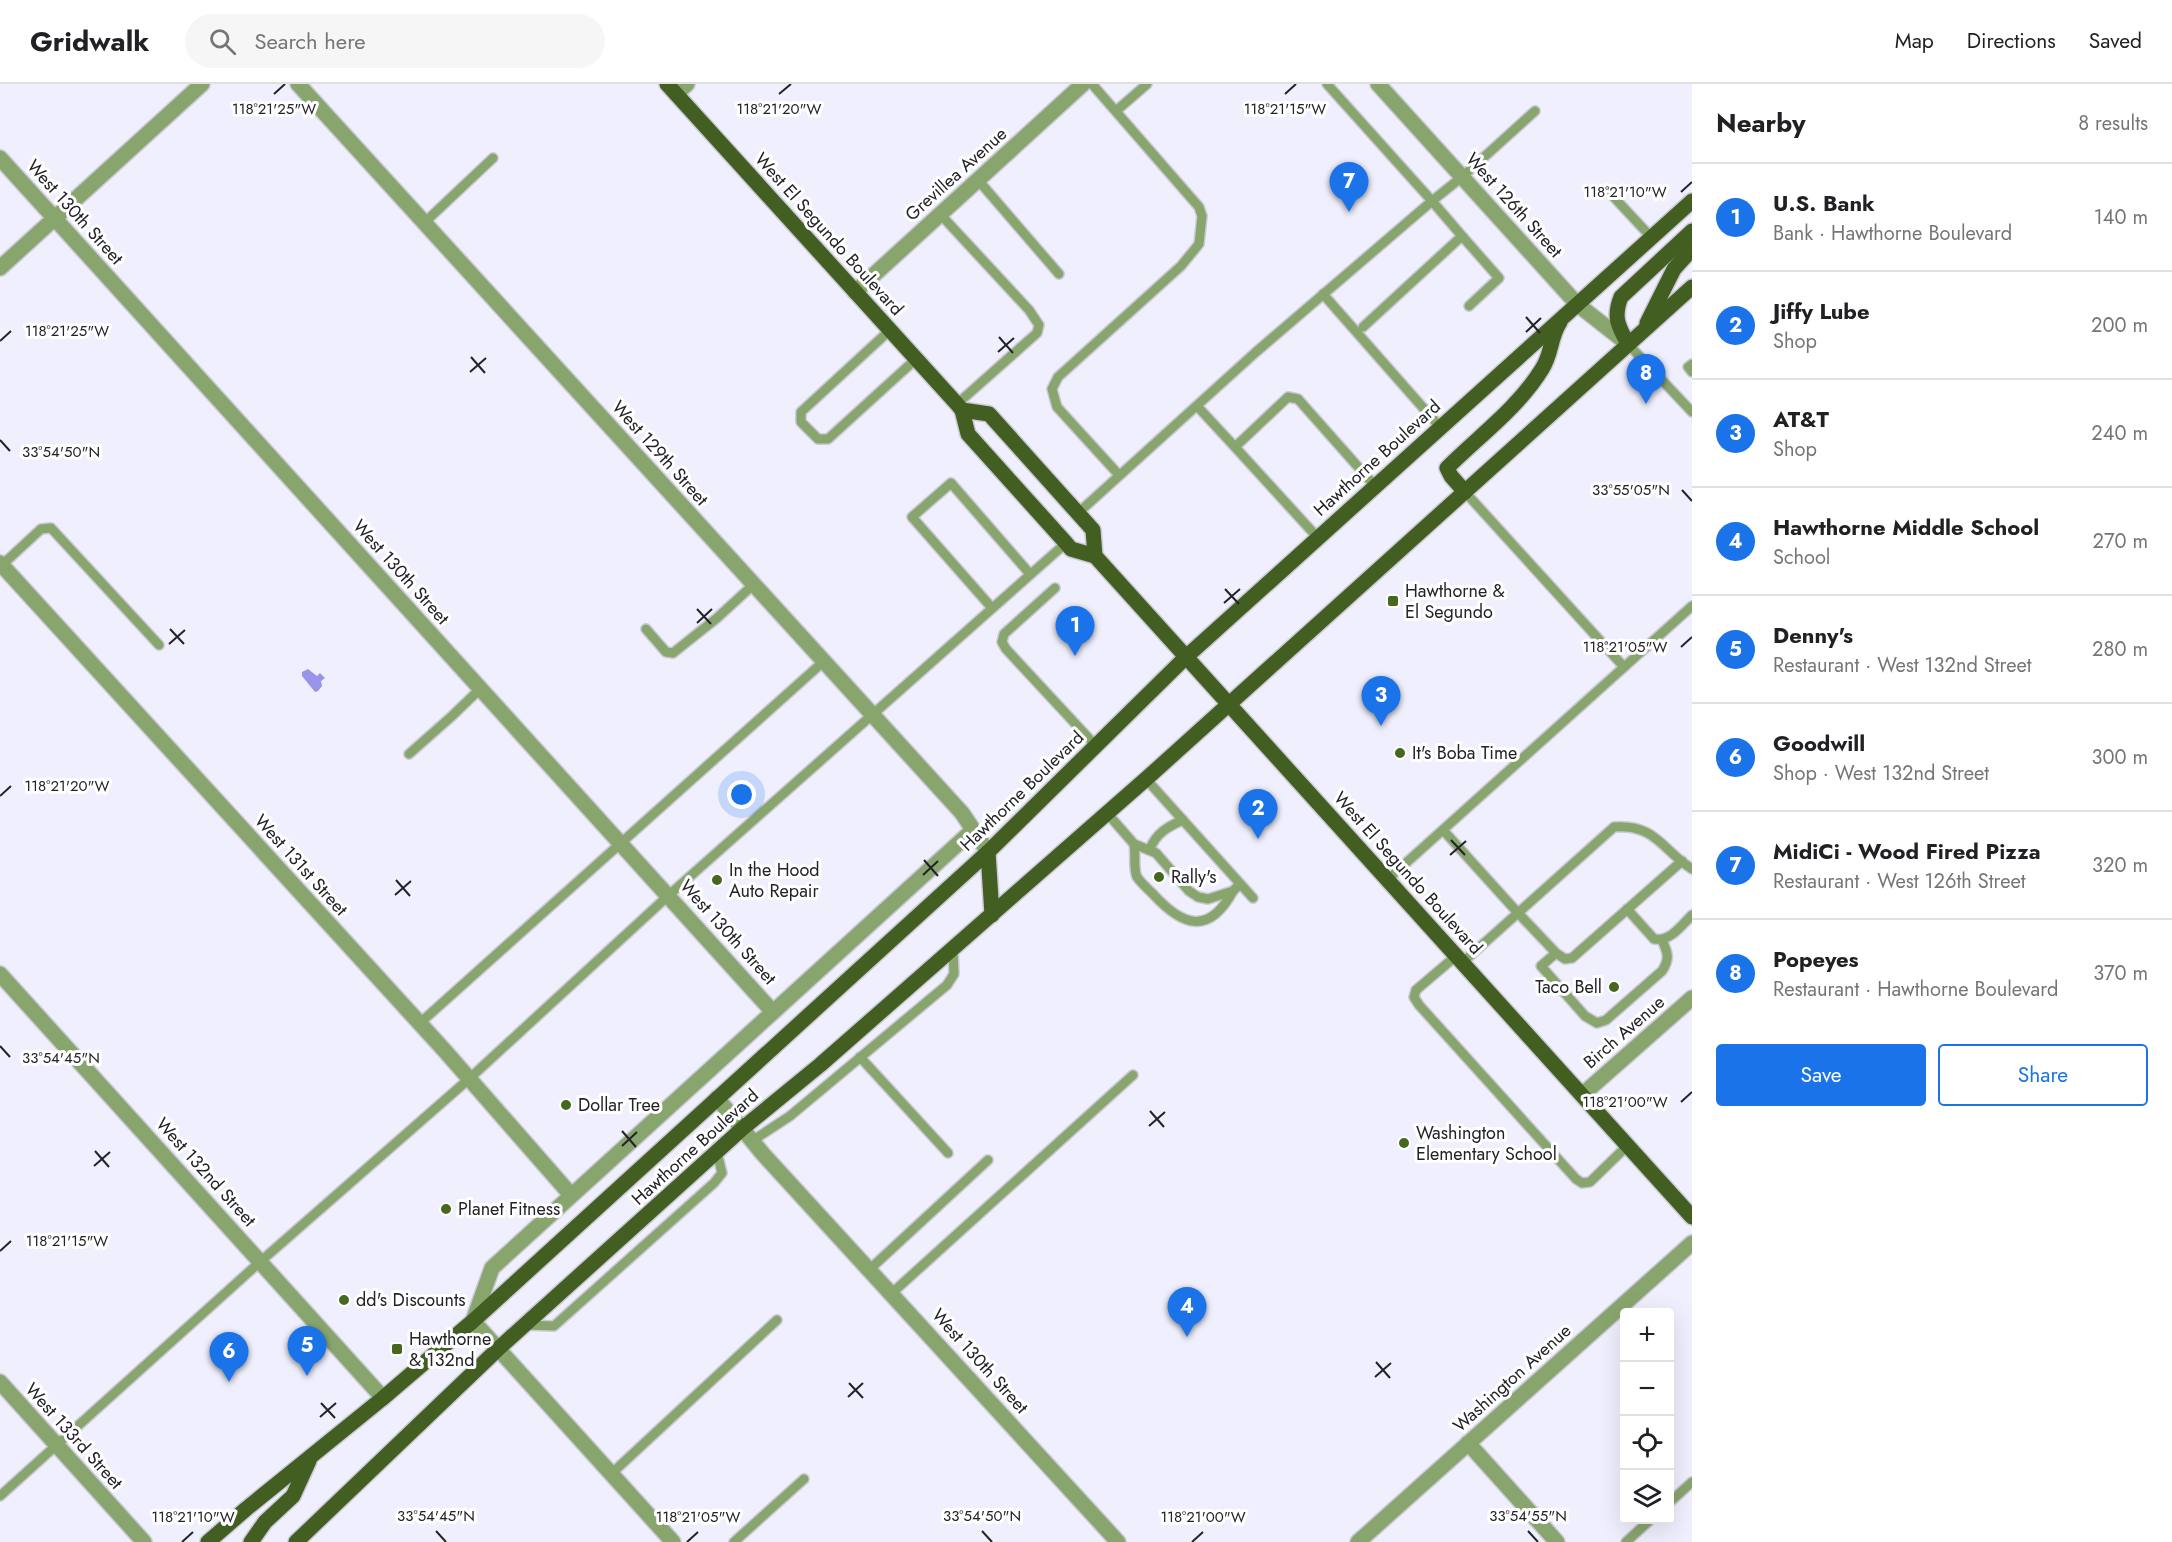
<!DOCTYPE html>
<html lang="en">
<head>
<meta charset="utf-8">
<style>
  body { margin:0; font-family:Jost,sans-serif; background:#f6f6f6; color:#202124 }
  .controls { position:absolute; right:18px; bottom:18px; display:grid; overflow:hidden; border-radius:6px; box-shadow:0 6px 24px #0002 }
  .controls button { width:54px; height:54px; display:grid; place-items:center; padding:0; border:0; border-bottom:2px solid #e0e0e0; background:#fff; color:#202124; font:30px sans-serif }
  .you { position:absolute; left:742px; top:711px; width:21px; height:21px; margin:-15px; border:4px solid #fff; border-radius:50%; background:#1a73e8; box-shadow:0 0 0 9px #1a73e833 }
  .badge { display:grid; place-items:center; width:39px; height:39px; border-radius:50%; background:#1a73e8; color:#fff; font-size:20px; font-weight:700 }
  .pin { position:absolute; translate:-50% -50px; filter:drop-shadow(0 2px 3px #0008) }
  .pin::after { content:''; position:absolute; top:32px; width:21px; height:18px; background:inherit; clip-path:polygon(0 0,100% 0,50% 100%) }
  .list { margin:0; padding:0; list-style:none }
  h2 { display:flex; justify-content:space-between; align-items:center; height:78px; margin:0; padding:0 24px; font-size:26px }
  h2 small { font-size:20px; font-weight:400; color:#757577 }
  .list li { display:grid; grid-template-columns:39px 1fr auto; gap:18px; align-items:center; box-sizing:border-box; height:108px; padding:0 24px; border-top:2px solid #e0e0e0 }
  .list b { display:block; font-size:22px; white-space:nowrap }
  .list p { margin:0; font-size:20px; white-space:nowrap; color:#757577 }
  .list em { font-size:20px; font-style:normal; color:#757577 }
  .actions { display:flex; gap:12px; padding:18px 24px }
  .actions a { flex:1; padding:14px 0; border:2px solid #1a73e8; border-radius:6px; text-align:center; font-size:21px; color:#1a73e8 }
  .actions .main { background:#1a73e8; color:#fff }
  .icon { flex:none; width:33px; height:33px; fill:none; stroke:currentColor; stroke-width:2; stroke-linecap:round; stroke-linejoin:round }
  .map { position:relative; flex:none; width:1692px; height:1458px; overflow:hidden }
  header { display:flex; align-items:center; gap:36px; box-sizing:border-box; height:84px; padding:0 30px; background:#fff; border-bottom:2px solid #e0e0e0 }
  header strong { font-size:28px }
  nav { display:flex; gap:33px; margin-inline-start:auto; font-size:21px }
  .search { width:420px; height:54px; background:#f6f6f6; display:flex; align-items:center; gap:15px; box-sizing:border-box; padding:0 21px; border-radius:33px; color:#757577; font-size:22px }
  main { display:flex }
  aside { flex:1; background:#fff }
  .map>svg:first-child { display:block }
  .water { fill:#9794e9 }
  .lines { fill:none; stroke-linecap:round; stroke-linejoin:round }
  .service-casing { stroke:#cacad8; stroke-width:12 }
  .minor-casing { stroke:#cacad8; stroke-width:18 }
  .tertiary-casing { stroke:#cacad8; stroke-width:18 }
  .primary-casing { stroke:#cacad8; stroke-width:18 }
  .service { stroke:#89a56e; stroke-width:9 }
  .minor { stroke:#89a56e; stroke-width:15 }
  .tertiary { stroke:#89a56e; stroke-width:15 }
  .primary { stroke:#425e21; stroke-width:15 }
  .ticks { fill:none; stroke:#222229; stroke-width:2 }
  .poi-dot { fill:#47671e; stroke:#fff; stroke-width:2 }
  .labels { text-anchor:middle; stroke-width:6; stroke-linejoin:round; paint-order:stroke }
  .street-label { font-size:18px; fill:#222229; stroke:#fff }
  .poi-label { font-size:18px; fill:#222229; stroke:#fff; text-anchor:start }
  .ticks-label { font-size:15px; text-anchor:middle; fill:#222229; stroke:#fff; stroke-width:6; stroke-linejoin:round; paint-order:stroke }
</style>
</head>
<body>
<header>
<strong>Gridwalk</strong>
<div class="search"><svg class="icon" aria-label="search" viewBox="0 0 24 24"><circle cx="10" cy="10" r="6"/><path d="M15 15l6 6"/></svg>Search here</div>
<nav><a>Map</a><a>Directions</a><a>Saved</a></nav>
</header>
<main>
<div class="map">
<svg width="1692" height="1458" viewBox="0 0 1692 1458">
  <rect width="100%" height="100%" fill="#efeffe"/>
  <!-- water -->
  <polygon class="water" points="308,585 317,592 320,589 325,594 321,597 322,602 318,607 315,608 302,592 302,588"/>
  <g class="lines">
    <!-- service casing -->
    <g class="service-casing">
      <g id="service">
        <polyline points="1092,0 1199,123 1202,132 1199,160 1181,182 1058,293 1052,305 1057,323 1119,391"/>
        <polyline points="1116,27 1147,0"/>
        <polyline points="978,96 1059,190"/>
        <polyline points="1609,108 1651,153"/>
        <polyline points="941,131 1029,226 1039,241 1037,249 957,320"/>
        <polyline points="424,139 493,74"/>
        <polyline points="1462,152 1499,194 1469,222"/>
        <polyline points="1323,210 1440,343"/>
        <polyline points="1363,243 1462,152 1432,117 1462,93 1535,27"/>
        <polyline points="890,246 801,328 801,338 818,355 828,355 916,275"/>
        <polyline points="1628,260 1692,328"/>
        <polyline points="1692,280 1688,283 1692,288"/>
        <polyline points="1197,322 1235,363"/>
        <polyline points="1465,408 1624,583"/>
        <polyline points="1078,429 1256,268 1432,117 1327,0"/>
        <polyline points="1318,454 1235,363 1288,313 1298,315 1375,402"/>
        <polyline points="2,481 41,445 51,444 159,561"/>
        <polyline points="1055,504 1004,550 1002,558 1006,565 1096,662"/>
        <polyline points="992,524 912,433 951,399 1030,490"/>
        <polyline points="646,545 666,568 673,569 717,534 753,501"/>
        <polyline points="409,670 452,632 481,604"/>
        <polyline points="1146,695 1253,814"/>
        <polyline points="1107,729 1134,760 1156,769 1189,807 1198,813 1208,815 1233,807 1240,800"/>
        <polyline points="1443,746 1518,829 1556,869 1565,875 1572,874 1682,777"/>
        <path d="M 1134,760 C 1136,770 1133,785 1137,793 C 1141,799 1148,805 1153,810 C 1183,843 1209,851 1233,807"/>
        <path d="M 1150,765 C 1156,749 1169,742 1183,736"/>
        <polyline points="1387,796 1692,522"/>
        <path d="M 1627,825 L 1654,855 C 1670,858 1681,842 1692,831"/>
        <path d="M 1556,869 L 1541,882 L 1585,932 L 1597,939 L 1606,936 L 1662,887 C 1670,875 1668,869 1662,856"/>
        <polyline points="1456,872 1416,906 1414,913 1419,921 1576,1095 1582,1099 1590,1098 1627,1062"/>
        <path d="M 1463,878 L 1614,743 C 1656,740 1662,766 1692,785"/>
        <polyline points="420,939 823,578"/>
        <polyline points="860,973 948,1069"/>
        <polyline points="752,1057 790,1032 947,901 954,890 953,864"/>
        <polyline points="870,1185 988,1076"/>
        <polyline points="892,1209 1133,991"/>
        <polyline points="525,1241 554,1242 714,1099 722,1089 717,1068"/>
        <polyline points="611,1390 777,1236"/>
        <polyline points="0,1412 261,1177 470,994 669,811 1066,459"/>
        <polyline points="1670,1418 1692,1398"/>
        <polyline points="734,1458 804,1395"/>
        <polyline points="1626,1458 1650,1436"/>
      </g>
    </g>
    <!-- minor casing -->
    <g class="minor-casing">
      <g id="minor">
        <polyline points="298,0 962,729 988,768"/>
        <polyline points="1378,0 1577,220 1628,260"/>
        <polyline points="676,10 687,0"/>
        <polyline points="0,74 773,928"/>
        <polyline points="0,184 202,0"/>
        <polyline points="855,208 1083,0"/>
        <polyline points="0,479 445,967 571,1111"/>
        <polyline points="0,890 383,1314"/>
        <polyline points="717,1014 763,1070 1118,1458"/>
        <polyline points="0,1298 144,1458"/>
        <polyline points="1468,1359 1557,1458"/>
        <polyline points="673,1458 473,1237 492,1184 973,746"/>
        <polyline points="1358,1458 1692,1159"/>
      </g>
    </g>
    <!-- tertiary casing -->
    <g class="tertiary-casing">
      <polyline id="tertiary" points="1582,1011 1692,914"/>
    </g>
    <!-- primary casing -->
    <g class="primary-casing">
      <g id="primary">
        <polyline points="667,0 957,320 962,326 968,350 1066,459 1071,465 1095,472 1692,1133"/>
        <polyline points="1647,239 1674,185 1692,165"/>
        <path d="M 1628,260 C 1618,242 1613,233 1621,213 L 1692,147"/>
        <polyline points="962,326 989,330 1093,446 1095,472"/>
        <path d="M 1465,408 L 1451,392 L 1447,384 C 1479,352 1518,324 1542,285 C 1552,270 1550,253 1560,238"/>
        <polyline points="988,768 992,831"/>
        <polyline points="208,1458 246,1425 383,1314 473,1237 988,768 1186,573 1692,117"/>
        <polyline points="251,1458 265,1438 293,1412 309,1377"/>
        <polyline points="296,1458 498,1265 743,1044 820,981 1146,695 1692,203"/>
      </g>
    </g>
    <!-- service -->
    <use href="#service" class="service"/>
    <!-- minor -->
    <use href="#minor" class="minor"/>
    <!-- tertiary -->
    <use href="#tertiary" class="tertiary"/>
    <!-- primary -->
    <use href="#primary" class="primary"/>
  </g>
  <!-- ticks -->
  <path class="ticks" d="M 274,10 L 285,0M 779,10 L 791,0M 1285,10 L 1296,0M 1681,108 L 1692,98M 1526,233 L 1540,249M 1526,248 L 1541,234M 999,253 L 1013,269M 0,257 L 11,247M 998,268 L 1014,254M 471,273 L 485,289M 470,288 L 486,274M 0,356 L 10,367M 1682,406 L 1692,417M 1225,505 L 1239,520M 1224,519 L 1240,505M 697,525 L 711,540M 697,539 L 712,525M 170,545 L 184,560M 169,560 L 185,546M 1681,563 L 1692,553M 0,712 L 11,702M 1451,756 L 1465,771M 1450,771 L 1466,757M 924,776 L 938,792M 923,791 L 938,777M 396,796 L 410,812M 395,811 L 411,797M 0,962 L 10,973M 1681,1018 L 1692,1008M 1150,1027 L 1164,1043M 1149,1042 L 1165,1028M 622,1047 L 636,1063M 622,1062 L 637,1048M 95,1067 L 109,1083M 94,1082 L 110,1068M 0,1167 L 11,1157M 1376,1278 L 1390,1294M 1375,1293 L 1391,1279M 849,1299 L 863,1314M 848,1313 L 863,1299M 321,1319 L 335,1334M 320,1333 L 336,1319M 436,1447 L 446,1458M 982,1447 L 992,1458M 1528,1447 L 1538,1458M 182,1458 L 193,1448M 687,1458 L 698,1448M 1192,1458 L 1203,1448"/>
  <!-- markers -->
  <g class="poi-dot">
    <rect x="1387" y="511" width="12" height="12" rx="3"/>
    <circle cx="1400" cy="669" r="6"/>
    <circle cx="1159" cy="793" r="6"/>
    <circle cx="717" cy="796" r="6"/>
    <circle cx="1614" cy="903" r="6"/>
    <circle cx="566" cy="1021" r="6"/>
    <circle cx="1404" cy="1059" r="6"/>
    <circle cx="446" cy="1125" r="6"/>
    <circle cx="344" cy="1216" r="6"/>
    <rect x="391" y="1259" width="12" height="12" rx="3"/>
  </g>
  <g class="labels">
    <!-- street labels -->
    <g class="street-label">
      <text transform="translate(956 90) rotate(-42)" y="6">Grevillea Avenue</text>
      <text transform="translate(1514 121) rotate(48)" y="6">West 126th Street</text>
      <text transform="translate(75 128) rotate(48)" y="6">West 130th Street</text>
      <text transform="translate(829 150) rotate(48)" y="6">West El Segundo Boulevard</text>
      <text transform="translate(660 369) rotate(48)" y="6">West 129th Street</text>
      <text transform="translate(1377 374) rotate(-42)" y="6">Hawthorne Boulevard</text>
      <text transform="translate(401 488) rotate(48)" y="6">West 130th Street</text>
      <text transform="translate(1022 707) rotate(-44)" y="6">Hawthorne Boulevard</text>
      <text transform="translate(301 781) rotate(48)" y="6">West 131st Street</text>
      <text transform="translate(1408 789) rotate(48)" y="6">West El Segundo Boulevard</text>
      <text transform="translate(728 848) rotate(48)" y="6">West 130th Street</text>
      <text transform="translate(1624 948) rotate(-41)" y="6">Birch Avenue</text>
      <text transform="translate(695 1063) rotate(-42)" y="6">Hawthorne Boulevard</text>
      <text transform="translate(206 1088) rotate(48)" y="6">West 132nd Street</text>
      <text transform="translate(980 1277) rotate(48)" y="6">West 130th Street</text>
      <text transform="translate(1512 1294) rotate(-42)" y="6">Washington Avenue</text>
      <text transform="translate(74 1352) rotate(48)" y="6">West 133rd Street</text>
    </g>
    <!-- poi labels -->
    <g class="poi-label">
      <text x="1405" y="513">Hawthorne &amp;<tspan x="1405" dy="21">El Segundo</tspan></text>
      <text x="1412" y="675">It's Boba Time</text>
      <text x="729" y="792">In the Hood<tspan x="729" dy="21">Auto Repair</tspan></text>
      <text x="1171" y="799">Rally's</text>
      <text x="1602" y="909" text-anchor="end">Taco Bell</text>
      <text x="578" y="1027">Dollar Tree</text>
      <text x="1416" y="1055">Washington<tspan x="1416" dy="21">Elementary School</tspan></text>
      <text x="458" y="1131">Planet Fitness</text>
      <text x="356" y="1222">dd's Discounts</text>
      <text x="409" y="1261">Hawthorne<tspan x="409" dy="21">&amp; 132nd</tspan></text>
    </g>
  </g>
  <g class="ticks-label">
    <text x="274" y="30">118°21'25"W</text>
    <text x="779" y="30">118°21'20"W</text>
    <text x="1285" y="30">118°21'15"W</text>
    <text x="1625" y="113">118°21'10"W</text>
    <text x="67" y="252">118°21'25"W</text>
    <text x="61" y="373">33°54'50"N</text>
    <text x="1631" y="411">33°55'05"N</text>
    <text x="1625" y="568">118°21'05"W</text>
    <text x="67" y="707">118°21'20"W</text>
    <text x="61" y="979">33°54'45"N</text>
    <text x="1625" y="1023">118°21'00"W</text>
    <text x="67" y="1162">118°21'15"W</text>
    <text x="436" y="1437">33°54'45"N</text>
    <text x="982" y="1437">33°54'50"N</text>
    <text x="1528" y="1437">33°54'55"N</text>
    <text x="193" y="1438">118°21'10"W</text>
    <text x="698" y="1438">118°21'05"W</text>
    <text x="1203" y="1438">118°21'00"W</text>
  </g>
</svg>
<div class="controls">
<button>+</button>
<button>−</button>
<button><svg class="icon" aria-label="locate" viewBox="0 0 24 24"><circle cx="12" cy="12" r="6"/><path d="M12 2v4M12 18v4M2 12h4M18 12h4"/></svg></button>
<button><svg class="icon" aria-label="layers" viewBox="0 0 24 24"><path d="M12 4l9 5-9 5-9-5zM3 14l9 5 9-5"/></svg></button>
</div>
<div class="you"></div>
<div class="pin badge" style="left:1075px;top:572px">1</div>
<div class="pin badge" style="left:1258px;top:755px">2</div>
<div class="pin badge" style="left:1381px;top:642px">3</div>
<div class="pin badge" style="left:1187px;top:1253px">4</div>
<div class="pin badge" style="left:307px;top:1292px">5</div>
<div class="pin badge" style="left:229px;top:1298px">6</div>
<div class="pin badge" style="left:1349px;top:128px">7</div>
<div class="pin badge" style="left:1646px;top:320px">8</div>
</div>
<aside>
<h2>Nearby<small>8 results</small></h2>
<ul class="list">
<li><span class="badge">1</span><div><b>U.S. Bank</b><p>Bank · Hawthorne Boulevard</p></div><em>140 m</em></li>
<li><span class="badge">2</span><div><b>Jiffy Lube</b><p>Shop</p></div><em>200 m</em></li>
<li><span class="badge">3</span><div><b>AT&amp;T</b><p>Shop</p></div><em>240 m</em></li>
<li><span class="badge">4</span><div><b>Hawthorne Middle School</b><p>School</p></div><em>270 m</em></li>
<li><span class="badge">5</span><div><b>Denny's</b><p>Restaurant · West 132nd Street</p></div><em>280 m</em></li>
<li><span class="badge">6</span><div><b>Goodwill</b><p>Shop · West 132nd Street</p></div><em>300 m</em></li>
<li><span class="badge">7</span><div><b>MidiCi - Wood Fired Pizza</b><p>Restaurant · West 126th Street</p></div><em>320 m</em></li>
<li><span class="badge">8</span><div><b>Popeyes</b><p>Restaurant · Hawthorne Boulevard</p></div><em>370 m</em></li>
</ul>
<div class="actions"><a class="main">Save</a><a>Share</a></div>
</aside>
</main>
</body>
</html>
